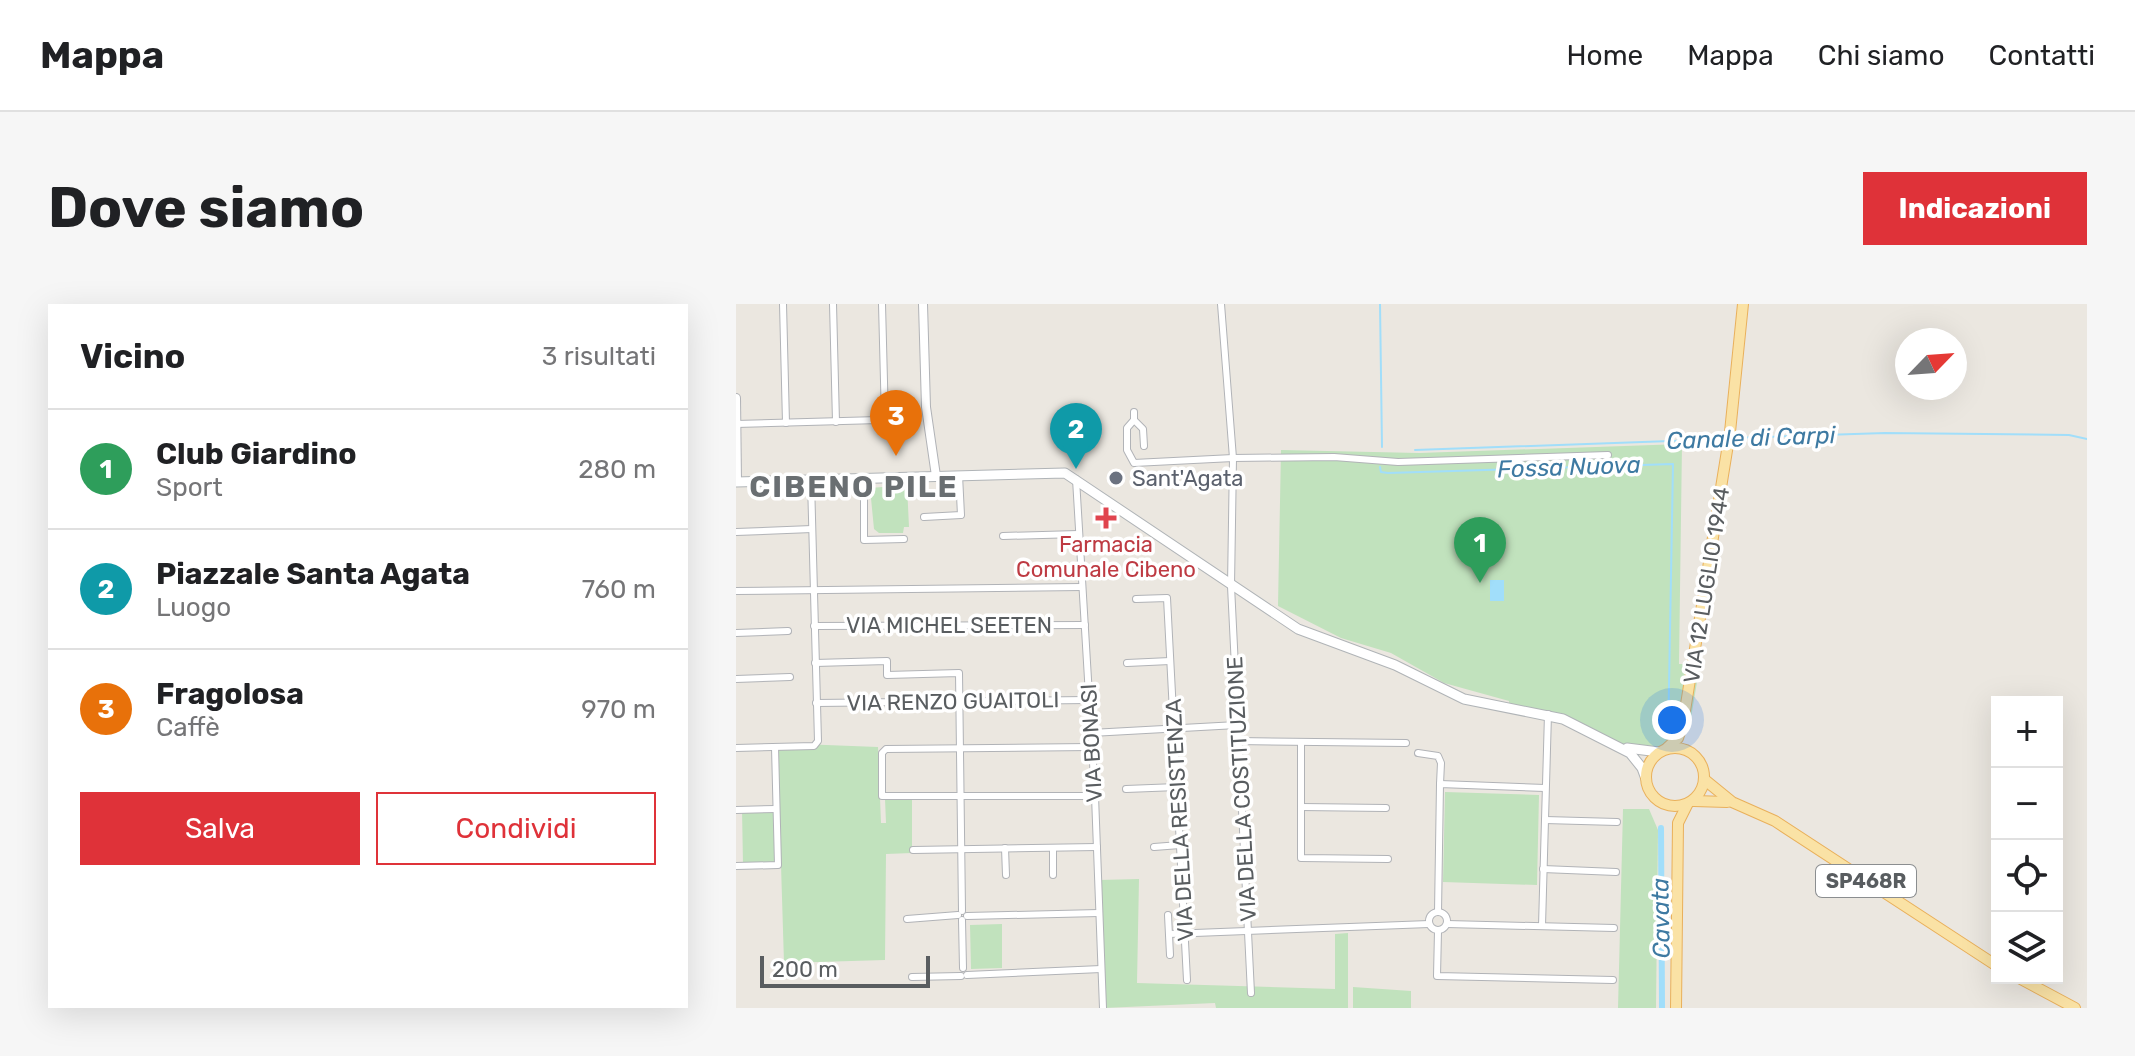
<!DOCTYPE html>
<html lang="it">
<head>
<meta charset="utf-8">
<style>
  body { margin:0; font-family:Rubik,sans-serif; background:#f6f6f6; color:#202124 }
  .controls { position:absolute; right:24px; bottom:24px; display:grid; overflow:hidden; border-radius:0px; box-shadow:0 8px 32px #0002 }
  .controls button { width:72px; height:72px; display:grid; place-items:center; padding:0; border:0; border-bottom:2px solid #e0e0e0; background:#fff; color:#202124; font:40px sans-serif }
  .compass { position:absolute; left:1159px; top:24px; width:72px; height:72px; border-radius:50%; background:#fff; box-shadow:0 8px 32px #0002; rotate:65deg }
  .scale { position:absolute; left:24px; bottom:20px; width:170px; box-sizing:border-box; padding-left:8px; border:4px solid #595d60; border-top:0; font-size:22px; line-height:28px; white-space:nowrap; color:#595d60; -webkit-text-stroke:6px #fff; paint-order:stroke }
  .you { position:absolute; left:936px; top:416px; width:28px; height:28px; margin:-20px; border:6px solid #fff; border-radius:50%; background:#1a73e8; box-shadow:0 0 0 12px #1a73e833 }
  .badge { display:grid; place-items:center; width:52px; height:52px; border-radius:50%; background:#df3239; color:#fff; font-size:26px; font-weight:700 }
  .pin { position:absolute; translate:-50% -66px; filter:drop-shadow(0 2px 4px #0008) }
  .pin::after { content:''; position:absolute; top:42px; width:28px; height:24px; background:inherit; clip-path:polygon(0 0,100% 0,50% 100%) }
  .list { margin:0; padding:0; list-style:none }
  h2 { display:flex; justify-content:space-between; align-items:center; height:104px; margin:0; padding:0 32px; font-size:34px }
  h2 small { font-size:26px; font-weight:400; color:#757577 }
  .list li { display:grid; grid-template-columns:52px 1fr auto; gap:24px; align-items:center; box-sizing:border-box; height:120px; padding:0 32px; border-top:2px solid #e0e0e0 }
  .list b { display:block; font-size:30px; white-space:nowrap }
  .list p { margin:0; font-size:26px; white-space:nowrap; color:#757577 }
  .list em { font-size:26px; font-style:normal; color:#757577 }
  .actions { display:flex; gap:16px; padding:24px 32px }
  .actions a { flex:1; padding:18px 0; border:2px solid #df3239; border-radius:0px; text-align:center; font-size:28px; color:#df3239 }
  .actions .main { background:#df3239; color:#fff }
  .icon { flex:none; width:44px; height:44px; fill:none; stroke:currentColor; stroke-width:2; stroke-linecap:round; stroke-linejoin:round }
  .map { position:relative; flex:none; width:1351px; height:704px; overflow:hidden; border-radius:0px }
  header { display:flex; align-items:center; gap:48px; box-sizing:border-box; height:112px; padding:0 40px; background:#fff; border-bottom:2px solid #e0e0e0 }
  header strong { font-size:38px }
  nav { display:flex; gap:44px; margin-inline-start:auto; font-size:28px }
  .intro { display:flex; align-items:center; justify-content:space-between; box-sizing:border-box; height:192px; padding:0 48px }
  h1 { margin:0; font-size:56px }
  .button { padding:20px 36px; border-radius:0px; background:#df3239; color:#fff; font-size:28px; font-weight:700 }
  main { display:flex; gap:48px; padding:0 48px }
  aside { flex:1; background:#fff; border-radius:0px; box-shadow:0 8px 32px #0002 }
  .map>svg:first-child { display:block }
  .green { fill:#c1e2bd }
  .water { fill:#a1defa }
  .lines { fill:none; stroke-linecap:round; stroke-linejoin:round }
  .stream { stroke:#a1defa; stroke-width:2 }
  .canal { stroke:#a1defa; stroke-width:6 }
  .minor-casing { stroke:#b1b3b7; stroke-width:8 }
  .tertiary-casing { stroke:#b1b3b7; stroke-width:10 }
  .secondary-casing { stroke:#b0b4b7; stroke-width:11 }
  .primary-casing { stroke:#e9b05b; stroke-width:12 }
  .minor { stroke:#fff; stroke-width:6 }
  .tertiary { stroke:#fff; stroke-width:8 }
  .secondary { stroke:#fff; stroke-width:9 }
  .primary { stroke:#fae2a5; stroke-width:10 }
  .worship-dot { fill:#6b7280; stroke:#fff; stroke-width:3 }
  .health-dot { fill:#e0444e; stroke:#fff; stroke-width:3 }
  .labels { text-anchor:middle; stroke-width:7; stroke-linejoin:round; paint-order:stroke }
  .shield { fill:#fff; stroke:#8b8e90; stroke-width:2 }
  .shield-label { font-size:20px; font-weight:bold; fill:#595d60 }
  .worship-label { font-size:22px; fill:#5b616d; stroke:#fff; text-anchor:start }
  .health-label { font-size:22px; fill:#be3a42; stroke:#fff }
  .street-label { font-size:22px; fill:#595d60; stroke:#fff }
  .water-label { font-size:24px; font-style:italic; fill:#3e7aa2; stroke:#fff }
  .district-label { font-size:30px; font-weight:bold; letter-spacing:2px; fill:#6a6f72; stroke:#fff }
</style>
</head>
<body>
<header>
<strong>Mappa</strong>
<nav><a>Home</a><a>Mappa</a><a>Chi siamo</a><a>Contatti</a></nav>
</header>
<div class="intro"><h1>Dove siamo</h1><a class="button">Indicazioni</a></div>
<main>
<aside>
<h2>Vicino<small>3 risultati</small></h2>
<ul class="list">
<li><span class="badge" style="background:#2e9e5b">1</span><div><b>Club Giardino</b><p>Sport</p></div><em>280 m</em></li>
<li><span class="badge" style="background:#0f9aa8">2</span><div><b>Piazzale Santa Agata</b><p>Luogo</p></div><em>760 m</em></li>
<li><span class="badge" style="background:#e8710a">3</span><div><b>Fragolosa</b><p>Caffè</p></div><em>970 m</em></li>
</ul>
<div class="actions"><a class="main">Salva</a><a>Condividi</a></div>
</aside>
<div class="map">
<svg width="1351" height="704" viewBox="0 0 1351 704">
  <rect width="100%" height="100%" fill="#ebe7e0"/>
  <!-- green -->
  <g class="green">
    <polygon points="946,140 943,360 964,360 953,426 921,445 909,446 899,455 840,423 773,407 773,397 708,379 655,349 605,334 542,302 545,146 683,149"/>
    <polygon points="171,181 173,223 168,223 167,229 143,229 138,225 134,184"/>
    <polygon points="38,439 142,443 145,519 150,519 149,495 176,495 176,549 150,550 149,656 48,659 45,561 7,561 6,505 39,504"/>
    <polygon points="709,488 803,491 801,581 707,578"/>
    <polygon points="887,505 913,505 922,526 920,704 882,704"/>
    <polygon points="403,575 401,679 599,685 599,630 612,629 612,704 480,704 479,699 368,704 363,576"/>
    <polygon points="266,620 266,664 235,665 234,621"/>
    <polygon points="617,683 675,687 675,704 617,704"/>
  </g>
  <!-- water -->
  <rect class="water" x="754" y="276" width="14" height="21"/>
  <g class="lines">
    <!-- stream -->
    <g class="stream">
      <polyline points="644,0 646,143"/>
      <polyline points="996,134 1149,129 1333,131 1351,135"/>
      <polyline points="679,146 990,135"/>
      <polyline points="644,163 645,168 652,169 937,160 932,438"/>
    </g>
    <!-- canal -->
    <polyline class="canal" points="925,524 926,704"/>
    <!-- minor casing -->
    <g class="minor-casing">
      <g id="minor">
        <polyline points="47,0 50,119"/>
        <polyline points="97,0 100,118"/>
        <polyline points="146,0 149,116"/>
        <polyline points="485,0 497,154 495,282 515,689"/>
        <polyline points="398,108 398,116 391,124 391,146 398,159 497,154 598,153 662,158 872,151"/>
        <polyline points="398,116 407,125 408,142"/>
        <polyline points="0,120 179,115"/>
        <polyline points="340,175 359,492 367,704"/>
        <polyline points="128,176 128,236 168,235"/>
        <polyline points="188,213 225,211 223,171"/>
        <polyline points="0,228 76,225"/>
        <polyline points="267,232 342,230"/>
        <polyline points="0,287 346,283"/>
        <polyline points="400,295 431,294 451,676"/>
        <polyline points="78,322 349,321"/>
        <polyline points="0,329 52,327"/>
        <polyline points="79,359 151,357 151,371 223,369 226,607"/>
        <polyline points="391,359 434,357"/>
        <polyline points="0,375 54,373"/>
        <polyline points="80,399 353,396"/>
        <polyline points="355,429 501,421"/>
        <polyline points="501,437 670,439"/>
        <polyline points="565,438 565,554 652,555"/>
        <polyline points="355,443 150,445 146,449 146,492 359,492"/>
        <polyline points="0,444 78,442 82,437 75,177"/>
        <polyline points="682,449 702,452 705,459 704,480"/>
        <polyline points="390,485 441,483"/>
        <polyline points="565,503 650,504"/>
        <polyline points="0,506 40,505"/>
        <polyline points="809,516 881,518"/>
        <polyline points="418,543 444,541"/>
        <polyline points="269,544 270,571"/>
        <polyline points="177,546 361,543"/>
        <polyline points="0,562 42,561 39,443"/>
        <polyline points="807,565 880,568"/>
        <polyline points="317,571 317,544"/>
        <polyline points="702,608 704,480 809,484"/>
        <circle cx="702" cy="617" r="9"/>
        <polyline points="432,611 434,651"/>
        <polyline points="231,612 363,609"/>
        <polyline points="171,615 222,611"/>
        <polyline points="226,616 227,664"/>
        <polyline points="711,620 878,624"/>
        <polyline points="806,622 812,410"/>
        <polyline points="702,627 701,672 877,676"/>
        <polyline points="433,630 693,620"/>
        <polyline points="231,671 365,665"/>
        <polyline points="176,673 225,672"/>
      </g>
    </g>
    <!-- tertiary casing -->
    <g class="tertiary-casing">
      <g id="tertiary">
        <polyline points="187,0 190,103 200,172"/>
        <polyline points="0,94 1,178"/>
      </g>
    </g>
    <!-- secondary casing -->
    <g class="secondary-casing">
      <g id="secondary">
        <polyline points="0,178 329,169 562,325 659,361 728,395 827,415 894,449 906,464 910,475"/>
        <polyline points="891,444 923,448"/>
      </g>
    </g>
    <!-- primary casing -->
    <g class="primary-casing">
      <g id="primary">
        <circle cx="939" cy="473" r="29"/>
        <polyline points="931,444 942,434 947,419 994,128 1007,0"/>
        <polyline points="969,476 996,498 1039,517 1261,662"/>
        <polyline points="958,497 991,498"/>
        <polyline points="1283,674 1339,704"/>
        <polyline points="940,704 942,519 951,501"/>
      </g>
    </g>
    <!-- minor -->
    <use href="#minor" class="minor"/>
    <!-- tertiary -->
    <use href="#tertiary" class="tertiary"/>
    <!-- secondary -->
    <use href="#secondary" class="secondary"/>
    <!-- primary -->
    <use href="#primary" class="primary"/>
  </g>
  <!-- markers -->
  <circle class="worship-dot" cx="380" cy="174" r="8"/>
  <path class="health-dot" d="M366 202h8v8h8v8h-8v8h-8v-8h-8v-8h8z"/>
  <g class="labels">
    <!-- shield labels -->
    <rect class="shield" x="1080" y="561" width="100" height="32" rx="6"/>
    <g class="shield-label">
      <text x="1130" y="584">SP468R</text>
    </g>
    <!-- worship labels -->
    <g class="worship-label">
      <text x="396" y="182">Sant'Agata</text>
    </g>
    <!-- health labels -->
    <g class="health-label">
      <text x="370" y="248">Farmacia<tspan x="370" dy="25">Comunale Cibeno</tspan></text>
    </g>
    <!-- street labels -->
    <g class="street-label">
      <text transform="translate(970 281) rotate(-81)" y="8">VIA 12 LUGLIO 1944</text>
      <text x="213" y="329">VIA MICHEL SEETEN</text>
      <text transform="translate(217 397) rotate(-1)" y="8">VIA RENZO GUAITOLI</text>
      <text transform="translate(355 439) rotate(-93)" y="8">VIA BONASI</text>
      <text transform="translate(505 485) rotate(-93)" y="8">VIA DELLA COSTITUZIONE</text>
      <text transform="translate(443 516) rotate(-93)" y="8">VIA DELLA RESISTENZA</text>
    </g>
    <!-- water labels -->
    <g class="water-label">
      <text transform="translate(1015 134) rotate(-2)" y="8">Canale di Carpi</text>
      <text transform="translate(833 163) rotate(-2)" y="8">Fossa Nuova</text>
      <text transform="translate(925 614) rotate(-91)" y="8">Cavata</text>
    </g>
    <!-- district labels -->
    <g class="district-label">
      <text x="118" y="193">CIBENO PILE</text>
    </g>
  </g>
</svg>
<div class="controls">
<button>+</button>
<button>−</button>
<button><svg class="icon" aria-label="locate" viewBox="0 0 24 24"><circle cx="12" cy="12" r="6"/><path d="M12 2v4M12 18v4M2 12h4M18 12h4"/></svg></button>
<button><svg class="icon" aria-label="layers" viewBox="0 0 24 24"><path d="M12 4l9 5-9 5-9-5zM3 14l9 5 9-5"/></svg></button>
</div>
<svg class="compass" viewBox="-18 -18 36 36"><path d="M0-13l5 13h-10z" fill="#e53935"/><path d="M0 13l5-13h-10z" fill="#757577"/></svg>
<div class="scale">200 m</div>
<div class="you"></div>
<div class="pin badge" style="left:744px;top:279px;background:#2e9e5b">1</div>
<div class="pin badge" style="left:340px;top:165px;background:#0f9aa8">2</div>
<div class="pin badge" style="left:160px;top:152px;background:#e8710a">3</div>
</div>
</main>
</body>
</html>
